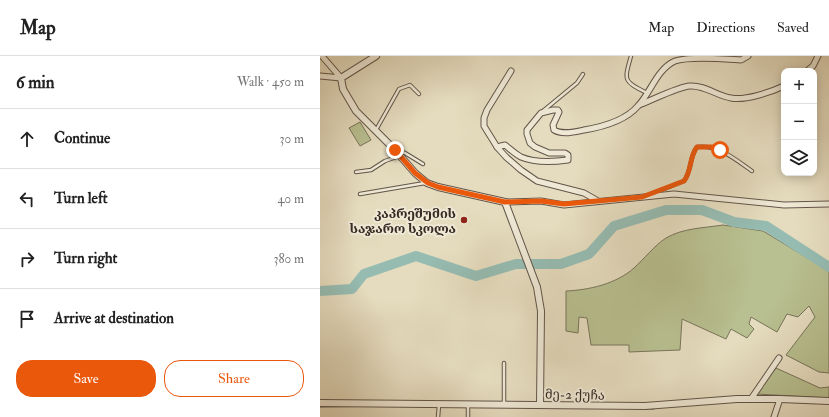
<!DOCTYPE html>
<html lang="en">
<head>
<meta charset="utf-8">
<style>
  body { margin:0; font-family:"IM FELL Double Pica","Noto Serif Georgian",serif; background:#f2f2f2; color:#222 }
  .controls { position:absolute; right:12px; top:12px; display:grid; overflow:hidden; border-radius:8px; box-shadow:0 2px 10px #0003 }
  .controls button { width:36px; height:36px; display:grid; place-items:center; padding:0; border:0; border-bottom:1px solid #e0e0e0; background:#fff; color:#222; font:20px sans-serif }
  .stop { position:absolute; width:12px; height:12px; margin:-9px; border:3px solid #ea580c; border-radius:50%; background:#fff }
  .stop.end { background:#ea580c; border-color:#fff; box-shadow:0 1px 4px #0008 }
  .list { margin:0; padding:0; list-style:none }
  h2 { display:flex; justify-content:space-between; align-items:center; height:52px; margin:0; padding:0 16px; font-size:17px }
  h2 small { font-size:13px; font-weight:400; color:#767676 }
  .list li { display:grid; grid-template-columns:26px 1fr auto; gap:12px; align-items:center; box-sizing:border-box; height:60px; padding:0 16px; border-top:1px solid #e0e0e0 }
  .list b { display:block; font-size:15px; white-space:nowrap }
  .list em { font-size:13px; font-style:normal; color:#767676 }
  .actions { display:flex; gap:8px; padding:12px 16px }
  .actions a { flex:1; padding:9px 0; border:1px solid #ea580c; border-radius:16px; text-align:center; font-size:14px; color:#ea580c }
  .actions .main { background:#ea580c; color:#fff }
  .icon { flex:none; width:22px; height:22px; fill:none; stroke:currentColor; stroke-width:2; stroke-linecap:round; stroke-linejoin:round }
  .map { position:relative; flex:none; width:509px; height:361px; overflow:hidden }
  header { display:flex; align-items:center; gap:24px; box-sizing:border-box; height:56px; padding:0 20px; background:#fff; border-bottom:1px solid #e0e0e0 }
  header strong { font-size:19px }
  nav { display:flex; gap:22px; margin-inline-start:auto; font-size:14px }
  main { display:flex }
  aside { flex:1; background:#fff }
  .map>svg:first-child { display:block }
  .green { fill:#b8bf90; stroke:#78745a }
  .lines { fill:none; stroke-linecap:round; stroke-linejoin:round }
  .stream { stroke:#708179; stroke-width:1.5 }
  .river { stroke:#96bcb2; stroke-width:10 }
  .service-casing { stroke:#62564a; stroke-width:4.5 }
  .minor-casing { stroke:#62564a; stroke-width:7 }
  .tertiary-casing { stroke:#62564a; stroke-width:8 }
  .service { stroke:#eee8d5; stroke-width:2.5 }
  .minor { stroke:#eee8d5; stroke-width:5 }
  .tertiary { stroke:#eee8d5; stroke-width:6 }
  .route { stroke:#ea580c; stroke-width:5 }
  .poi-dot { fill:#8f2418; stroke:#eee8d5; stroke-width:1.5 }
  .labels { text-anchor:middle; stroke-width:4; stroke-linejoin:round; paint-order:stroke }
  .poi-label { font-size:13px; font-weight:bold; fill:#372923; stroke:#eee8d5; text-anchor:end }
  .street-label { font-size:13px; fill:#372923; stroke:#eee8d5 }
</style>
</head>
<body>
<header>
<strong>Map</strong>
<nav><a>Map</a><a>Directions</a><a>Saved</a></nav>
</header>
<main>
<aside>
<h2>6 min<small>Walk · 450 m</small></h2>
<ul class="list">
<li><svg class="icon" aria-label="ahead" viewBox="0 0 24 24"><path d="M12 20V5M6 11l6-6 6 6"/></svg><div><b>Continue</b></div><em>30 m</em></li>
<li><svg class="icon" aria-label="left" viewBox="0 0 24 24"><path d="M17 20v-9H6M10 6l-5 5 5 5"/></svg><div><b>Turn left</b></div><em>40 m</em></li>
<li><svg class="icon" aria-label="right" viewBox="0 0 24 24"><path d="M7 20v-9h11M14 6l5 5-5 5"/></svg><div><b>Turn right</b></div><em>380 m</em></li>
<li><svg class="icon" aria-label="arrive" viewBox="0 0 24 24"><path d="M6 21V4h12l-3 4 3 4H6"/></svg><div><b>Arrive at destination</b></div></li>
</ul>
<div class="actions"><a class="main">Save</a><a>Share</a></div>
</aside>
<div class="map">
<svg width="509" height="361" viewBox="0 0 509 361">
  <rect width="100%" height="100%" fill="#e5dcbf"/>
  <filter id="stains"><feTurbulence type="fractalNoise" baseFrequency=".005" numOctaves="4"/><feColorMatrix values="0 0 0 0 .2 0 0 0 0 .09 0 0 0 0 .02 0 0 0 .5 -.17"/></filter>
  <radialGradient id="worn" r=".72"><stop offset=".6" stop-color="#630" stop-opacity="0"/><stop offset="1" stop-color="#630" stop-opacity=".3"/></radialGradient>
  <!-- green -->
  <g class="green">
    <polygon points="40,66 51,84 40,90 29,72"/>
    <path d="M 403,169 L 443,175 L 509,215 L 509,317 L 499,316 L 466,299 L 495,261 L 489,250 L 478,261 L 467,258 L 457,276 L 431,261 L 429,268 L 434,273 L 427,282 L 411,273 L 406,283 L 362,263 L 360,294 L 309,296 L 309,289 L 271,289 L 267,262 L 259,261 L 258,277 L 246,275 L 246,235 C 269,234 296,228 314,212 C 324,203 335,189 346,182 C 363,172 384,172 403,169 Z"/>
    <polygon points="456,312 500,332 509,331 509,342 436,338"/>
  </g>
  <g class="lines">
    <!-- stream -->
    <g class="stream">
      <polyline points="0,351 50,350"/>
      <polyline points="324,353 334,353"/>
    </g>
    <!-- river -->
    <polyline class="river" points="0,235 32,233 44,218 96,200 156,220 196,208 241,208 269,198 294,170 346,154 382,154 414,166 446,170 509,211"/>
    <!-- service casing -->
    <g class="service-casing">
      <g id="service">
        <path d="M 311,0 C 304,25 303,25 327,37"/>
        <polyline points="223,55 257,27 263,18"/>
        <polyline points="56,74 79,33 90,29 99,38"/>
        <polyline points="79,95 85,97 103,108"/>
        <polyline points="36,116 51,114 65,105 79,100"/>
        <polyline points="40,138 105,127"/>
        <path d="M 329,139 L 364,125 C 372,115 369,101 377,91 C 398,88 416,104 432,115"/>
        <polyline points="184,348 184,307"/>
        <polyline points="118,361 119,349"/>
        <polyline points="148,361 148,349"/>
      </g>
    </g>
    <!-- minor casing -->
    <g class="minor-casing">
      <g id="minor">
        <polyline points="2,0 21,22"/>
        <polyline points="191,15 167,54 164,62 164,70 177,91 186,101 201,114 217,125 264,137 278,145"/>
        <polyline points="487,15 493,10 498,0"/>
        <polyline points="0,20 21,22"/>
        <path d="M 319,49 C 333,44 357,31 370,30 C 385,29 397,40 411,42 C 425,45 451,36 464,30"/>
        <path d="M 177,91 L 185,89 C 190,93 195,98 201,101 C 215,107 233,106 248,104 L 248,99 L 245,97 L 229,97 L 215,91 L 210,87 L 207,78 L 207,74 L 221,57 L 233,54 L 238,54 L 239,56 L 233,69 L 234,74 C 242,79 255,76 264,74 C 282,71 306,64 318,50 C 331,36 337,13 355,5 C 370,0 404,3 421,4 L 428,0"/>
        <polyline points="185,146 221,145 244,149 354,138 464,149 509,148"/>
        <polyline points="431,343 459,302"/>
        <polyline points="454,361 460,343"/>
      </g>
    </g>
    <!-- tertiary casing -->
    <g class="tertiary-casing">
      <g id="tertiary">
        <polyline points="56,0 21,22 23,33 36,55 75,94 95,117 107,127 118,131 185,146 217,231 221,255 220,349"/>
        <polyline points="0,347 325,350 417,343 460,343 509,345"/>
      </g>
    </g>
    <!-- service -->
    <use href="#service" class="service"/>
    <!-- minor -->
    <use href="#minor" class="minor"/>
    <!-- tertiary -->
    <use href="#tertiary" class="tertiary"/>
  </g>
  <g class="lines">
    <!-- route -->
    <path class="route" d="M 75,94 L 95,117 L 108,127 L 118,131 L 185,146 L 221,145 L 244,148 L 322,141 L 364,125 C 372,115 369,101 377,91 L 393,91 L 400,94"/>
  </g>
  <!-- markers -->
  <circle class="poi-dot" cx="144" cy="164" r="4"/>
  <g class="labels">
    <!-- poi labels -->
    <g class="poi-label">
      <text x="136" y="162">კაპრეშუმის<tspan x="136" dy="15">საჯარო სკოლა</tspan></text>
    </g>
    <!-- street labels -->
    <g class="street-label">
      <text transform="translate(255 338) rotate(1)" y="5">მე-2 ქუჩა</text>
    </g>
  </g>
  <rect width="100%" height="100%" filter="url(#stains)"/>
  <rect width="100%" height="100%" fill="url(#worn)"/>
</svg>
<div class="controls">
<button>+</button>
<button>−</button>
<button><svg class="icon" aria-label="layers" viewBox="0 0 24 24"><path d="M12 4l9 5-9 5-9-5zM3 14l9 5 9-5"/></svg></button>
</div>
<div class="stop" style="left:400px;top:94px"></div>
<div class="stop end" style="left:75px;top:94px"></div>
</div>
</main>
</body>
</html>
